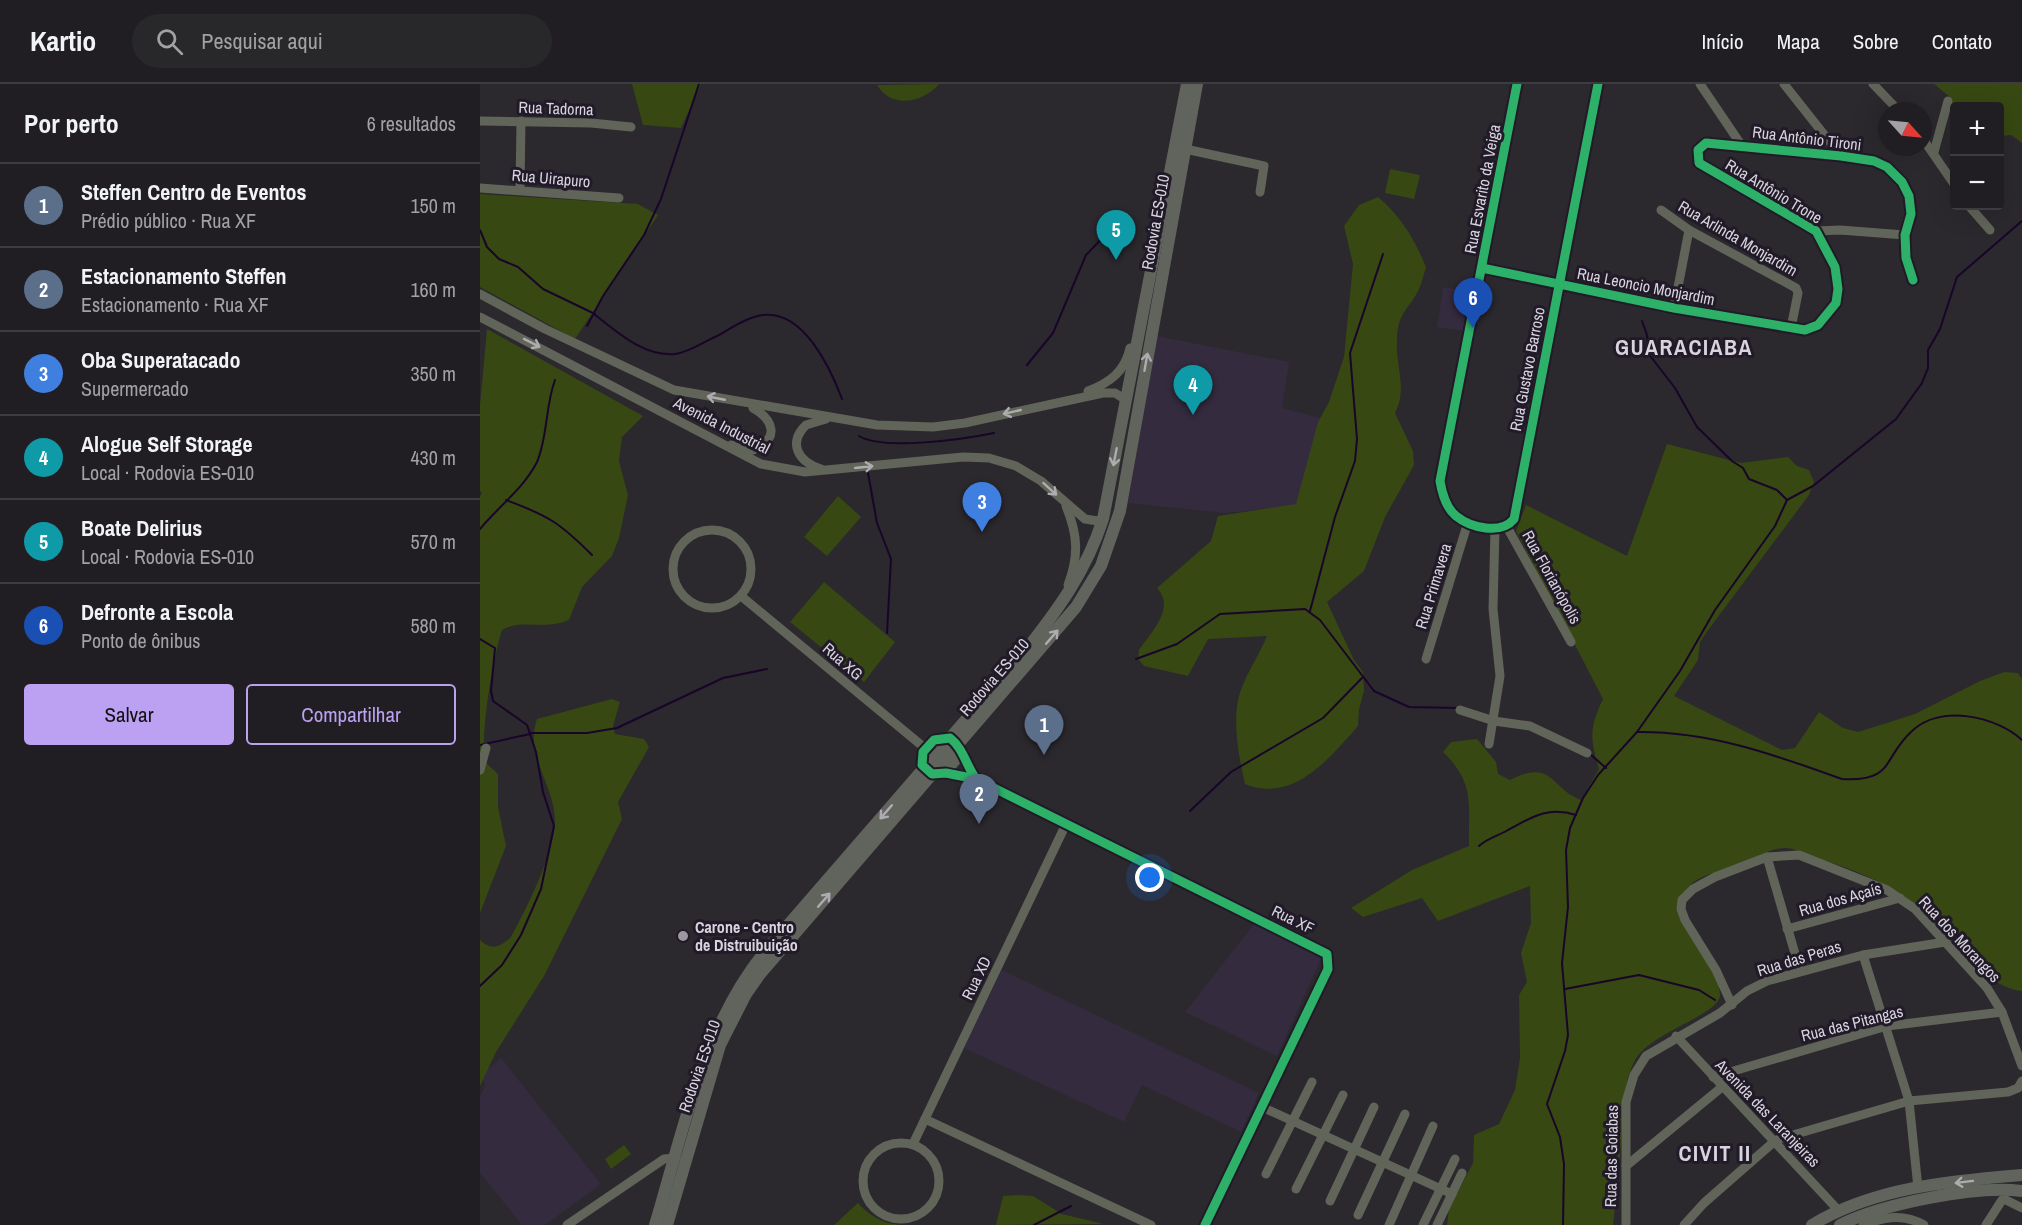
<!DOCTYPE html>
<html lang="pt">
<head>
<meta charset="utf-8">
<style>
  body { margin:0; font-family:"Archivo Narrow",sans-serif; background:#28272a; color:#f1f3f6 }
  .controls { position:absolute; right:18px; top:18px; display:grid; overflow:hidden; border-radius:6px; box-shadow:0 6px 24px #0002 }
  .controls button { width:54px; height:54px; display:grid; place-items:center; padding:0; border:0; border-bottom:2px solid #3d3c40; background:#201e22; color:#f1f3f6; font:30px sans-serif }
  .compass { position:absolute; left:1398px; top:18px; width:54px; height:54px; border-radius:50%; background:#201e22; box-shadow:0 6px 24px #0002; rotate:117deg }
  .you { position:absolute; left:670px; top:794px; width:21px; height:21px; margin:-15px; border:4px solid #fff; border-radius:50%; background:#1a73e8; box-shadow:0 0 0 9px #1a73e833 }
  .badge { display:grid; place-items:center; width:39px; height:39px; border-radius:50%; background:#bca0f2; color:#fff; font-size:20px; font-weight:700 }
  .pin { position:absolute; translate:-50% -50px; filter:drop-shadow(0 2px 3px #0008) }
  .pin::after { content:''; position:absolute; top:32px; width:21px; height:18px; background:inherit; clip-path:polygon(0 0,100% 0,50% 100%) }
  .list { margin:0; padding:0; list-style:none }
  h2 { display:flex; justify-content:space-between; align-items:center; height:78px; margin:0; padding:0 24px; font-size:26px }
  h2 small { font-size:20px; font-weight:400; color:#a2a2a5 }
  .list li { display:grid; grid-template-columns:39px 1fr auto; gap:18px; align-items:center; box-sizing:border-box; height:84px; padding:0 24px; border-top:2px solid #3d3c40 }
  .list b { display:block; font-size:22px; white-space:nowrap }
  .list p { margin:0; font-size:20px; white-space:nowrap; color:#a2a2a5 }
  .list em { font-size:20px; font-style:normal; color:#a2a2a5 }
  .actions { display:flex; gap:12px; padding:18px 24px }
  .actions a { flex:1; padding:14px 0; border:2px solid #bca0f2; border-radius:6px; text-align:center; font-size:21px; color:#bca0f2 }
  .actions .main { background:#bca0f2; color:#111 }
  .icon { flex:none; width:33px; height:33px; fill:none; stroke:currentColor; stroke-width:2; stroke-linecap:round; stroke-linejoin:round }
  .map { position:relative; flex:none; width:1542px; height:1141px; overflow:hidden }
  header { display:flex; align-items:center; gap:36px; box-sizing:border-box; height:84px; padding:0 30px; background:#201e22; border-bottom:2px solid #3d3c40 }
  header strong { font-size:28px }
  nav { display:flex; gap:33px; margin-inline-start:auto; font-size:21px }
  .search { width:420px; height:54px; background:#28272a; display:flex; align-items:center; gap:15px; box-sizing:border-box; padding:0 21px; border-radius:33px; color:#a2a2a5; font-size:22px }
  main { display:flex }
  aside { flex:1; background:#201e22 }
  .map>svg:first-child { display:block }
  .built { fill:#342b3e }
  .green { fill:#374812 }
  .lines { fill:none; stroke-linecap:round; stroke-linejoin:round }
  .stream { stroke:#190529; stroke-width:2 }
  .minor { stroke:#606459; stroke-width:9 }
  .major { stroke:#61645c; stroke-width:12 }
  .cycleway-casing { stroke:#211a28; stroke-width:13 }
  .cycleway { stroke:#2db169; stroke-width:9 }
  .oneway { stroke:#aeacaf }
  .oneway2 { stroke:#aeacb0 }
  .poi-dot { fill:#9b97a0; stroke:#211a28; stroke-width:2 }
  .labels { text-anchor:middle; stroke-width:6; stroke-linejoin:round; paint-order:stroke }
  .street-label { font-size:16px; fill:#d8d3dd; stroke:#211a28 }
  .poi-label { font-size:16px; font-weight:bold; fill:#d8d3dd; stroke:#211a28; text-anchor:start }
  .district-label { font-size:22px; font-weight:bold; letter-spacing:1.5px; fill:#d8d3dd; stroke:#211a28 }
</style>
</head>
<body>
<header>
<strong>Kartio</strong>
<div class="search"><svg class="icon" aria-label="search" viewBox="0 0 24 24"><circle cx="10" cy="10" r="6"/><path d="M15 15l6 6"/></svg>Pesquisar aqui</div>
<nav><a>Início</a><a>Mapa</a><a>Sobre</a><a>Contato</a></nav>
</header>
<main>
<aside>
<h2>Por perto<small>6 resultados</small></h2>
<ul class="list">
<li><span class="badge" style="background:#5c6f8a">1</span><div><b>Steffen Centro de Eventos</b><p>Prédio público · Rua XF</p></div><em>150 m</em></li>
<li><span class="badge" style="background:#5c6f8a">2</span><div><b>Estacionamento Steffen</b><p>Estacionamento · Rua XF</p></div><em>160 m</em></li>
<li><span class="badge" style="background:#3f7fe0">3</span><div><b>Oba Superatacado</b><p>Supermercado</p></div><em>350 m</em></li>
<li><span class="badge" style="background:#0f9aa8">4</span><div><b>Alogue Self Storage</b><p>Local · Rodovia ES-010</p></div><em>430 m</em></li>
<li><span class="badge" style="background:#0f9aa8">5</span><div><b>Boate Delirius</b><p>Local · Rodovia ES-010</p></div><em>570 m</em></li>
<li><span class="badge" style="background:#1a4fb4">6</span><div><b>Defronte a Escola</b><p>Ponto de ônibus</p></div><em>580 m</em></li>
</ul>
<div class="actions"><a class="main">Salvar</a><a>Compartilhar</a></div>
</aside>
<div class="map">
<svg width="1542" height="1141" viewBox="0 0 1542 1141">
  <rect width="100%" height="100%" fill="#2b282e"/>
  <!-- built -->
  <g class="built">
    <polygon points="963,203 989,207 983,247 957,243"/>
    <polygon points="677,252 809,278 802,324 841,334 817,422 745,429 648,419"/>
    <polygon points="774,840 838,870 841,875 797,972 705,928"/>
    <polygon points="522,886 779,1009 761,1048 662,1001 644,1038 484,964"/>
    <polygon points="21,974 121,1100 65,1141 42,1141 0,1089 0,1012 5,1002 1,991"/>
  </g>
  <!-- green -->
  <g class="green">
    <polygon points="152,0 221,0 201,44 163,41"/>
    <path d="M 459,0 C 443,19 411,25 397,1 Z"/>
    <polygon points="1454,0 1542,0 1542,59 1531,51 1520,52 1520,22 1474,22 1474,43 1470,40 1470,13"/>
    <polygon points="910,85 940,91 934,115 905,109"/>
    <polygon points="0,110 158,120 178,131 95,255 0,203"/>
    <path d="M 898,113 C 921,132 935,156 946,183 C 944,190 942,198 939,205 C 929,226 918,227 917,255 C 915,281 928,304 915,329 L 933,367 L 934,381 L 905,433 L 884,487 L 847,518 L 874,576 L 883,588 L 884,607 L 879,625 L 878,642 C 850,674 813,720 765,700 C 759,674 753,643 758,616 C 763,594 779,572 787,552 L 728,555 L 708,592 L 664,582 L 658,575 L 659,566 C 671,548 696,524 677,504 L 731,457 L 738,432 L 816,420 L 838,338 L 849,318 L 864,273 L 873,180 L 864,142 L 879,121 Z"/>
    <path d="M 7,245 L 163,332 L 142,353 L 139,377 L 148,411 L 139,454 L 132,472 L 102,503 L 89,536 C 62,547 43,534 22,546 C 13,573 0,652 5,677 C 8,682 14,686 18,690 L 18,723 L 26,762 L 0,829 L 0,412 L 2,409 L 0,407 L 0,321 Z"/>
    <path d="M 1187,360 L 1261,379 L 1308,373 L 1317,382 L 1329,386 L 1334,398 L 1329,411 L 1226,549 L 1220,558 L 1218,576 L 1194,612 L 1302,666 L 1315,664 L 1339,628 L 1363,644 L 1378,648 L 1435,630 L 1500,597 L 1524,588 L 1538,589 L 1542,595 L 1542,907 C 1499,903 1459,838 1426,814 C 1401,796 1369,784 1339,775 C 1329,772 1316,764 1305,764 C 1287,764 1271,778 1255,783 C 1225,792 1207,792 1197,825 C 1209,847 1239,886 1240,910 C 1242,931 1168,948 1154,978 C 1142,1003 1143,1032 1141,1059 C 1139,1086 1136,1114 1133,1141 L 967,1141 L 969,1125 L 993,1079 L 994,1051 L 1019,1040 L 1035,1006 L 1040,974 L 1039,911 L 1047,898 L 1041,869 L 1051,839 L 1050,802 L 958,837 L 942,814 L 883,833 L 871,824 L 932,786 L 989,762 C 988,721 996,700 963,668 L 971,658 L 997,655 L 1016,678 L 1018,690 L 1030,696 C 1073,674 1070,704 1101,716 L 1119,685 C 1110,655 1109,644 1123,615 L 1036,447 L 1046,421 L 1147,472 Z"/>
    <polygon points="358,412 381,433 347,472 324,453"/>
    <polygon points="344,498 415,558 384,598 310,538"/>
    <path d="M 132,615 L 140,618 L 133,642 L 135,650 L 164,655 L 169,663 L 138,718 L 142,735 L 64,892 L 16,968 L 0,1002 L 0,856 C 12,867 20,863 31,853 C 46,825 75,768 75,737 C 75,702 44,671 57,635 Z"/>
    <polygon points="144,1061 151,1070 131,1085 125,1075"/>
    <polygon points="540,1111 553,1112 582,1130 624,1140 516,1141 523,1112"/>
    <path d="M 378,1119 C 391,1133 402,1139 420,1141 L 354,1141 Z"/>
  </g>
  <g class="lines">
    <!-- stream -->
    <g class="stream">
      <polyline points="0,146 7,163 19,175 38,183 63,205 115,230"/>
      <path d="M 114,230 C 137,248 164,273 195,270 C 210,268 223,258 237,252 C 250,245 267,233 283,231 C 323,226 350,283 362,315"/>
      <polyline points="1162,237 1167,251 1168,269 1195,304 1217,343 1252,377 1263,384 1269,395 1297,406 1307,416"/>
      <polyline points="107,242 123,212 164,151 181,115 219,0"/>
      <polyline points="547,281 573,249 606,171 630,146"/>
      <path d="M 379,352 C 403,367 485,355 514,349"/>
      <polyline points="388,389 397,439 411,475 407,549"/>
      <path d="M 26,416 C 69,432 80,439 112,471"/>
      <path d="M 0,445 C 18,423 44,404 57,378 C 68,352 65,323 75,296"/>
      <polyline points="830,527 855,433 875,377 877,355 870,269 903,170"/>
      <polyline points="0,555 15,564 11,607 13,617 47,641 56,668 63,708 74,742 61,805 41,851 22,881 0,902"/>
      <polyline points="656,575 697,560 740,530 825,525 840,536 894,607 929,623 978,624"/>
      <path d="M 1157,648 C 1230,647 1295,671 1362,695 C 1415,698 1402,674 1432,647 C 1460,620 1516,632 1542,656"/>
      <polyline points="50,649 107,649 137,644 243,594 287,585"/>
      <polyline points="0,661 50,650"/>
      <polyline points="1110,670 1126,684"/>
      <polyline points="710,727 751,688 843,634 883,593"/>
      <path d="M 999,762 C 1008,754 1018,752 1028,746 C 1052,733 1068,722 1096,731"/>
      <polyline points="1085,905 1159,891 1219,906 1235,916"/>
      <polyline points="554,1141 591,1122"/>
      <polyline points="1083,1141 1084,1080 1080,1053 1067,1020 1085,967 1088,951 1082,879 1088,823 1086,766 1090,744 1103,714 1118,691 1157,648 1200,587 1235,526 1295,442 1307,416 1333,402 1416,335 1442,299 1448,284 1448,266 1460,245 1477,193 1542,137"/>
    </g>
    <!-- minor -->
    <g class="minor">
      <path d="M 1037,0 L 960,397 C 962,409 966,424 976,432 C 991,444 1021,451 1034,435 L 1118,0"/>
      <polyline points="1220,0 1262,62"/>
      <polyline points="1304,0 1361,72"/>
      <polyline points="1393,0 1419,27"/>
      <polyline points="0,37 111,39 151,43"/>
      <polyline points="1443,55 1474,100"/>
      <polyline points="705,65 784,82 780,108"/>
      <polyline points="1454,68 1468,17"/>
      <polyline points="0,104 139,114"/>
      <polyline points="40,105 41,37"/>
      <polyline points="1489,122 1510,146"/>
      <polyline points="1181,126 1209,146 1316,204 1318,209 1311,244"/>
      <polyline points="1336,147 1360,146 1425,151"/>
      <polyline points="1002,184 1194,224 1325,246 1338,241 1356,219 1358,205 1355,183 1336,147 1219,79 1218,66 1226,59 1361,72 1394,77 1407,83 1422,98 1429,112 1431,130 1425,151 1426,174 1433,196"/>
      <polyline points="0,210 65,245 194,306 397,341 453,343 485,339 623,309 635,309 646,316"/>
      <polyline points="1194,224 1209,146"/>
      <polyline points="0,233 281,380 325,388 483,373 509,374 536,382 561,397 605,435 618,437 623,435"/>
      <path d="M 608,307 C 629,299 645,288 650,264"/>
      <path d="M 251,361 L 273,366 C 300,355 294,336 273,324"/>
      <path d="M 341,385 C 319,378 307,360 326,341 L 346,335"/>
      <path d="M 586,422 C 598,451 599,472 588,501"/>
      <polyline points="1027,443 1091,558"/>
      <circle cx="232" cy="485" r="39"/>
      <polyline points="261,512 446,665"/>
      <polyline points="946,575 988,438"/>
      <polyline points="980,626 1014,637 1050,642 1107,669"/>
      <polyline points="1009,660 1020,592 1013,525 1015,445"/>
      <polyline points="0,686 6,664"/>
      <polyline points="466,689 482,670"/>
      <path d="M 496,695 C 486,681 483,664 470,654 L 454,656 L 443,668 L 442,681 L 452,690 L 466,689 L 496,695 L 847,870 L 848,885 L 725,1141"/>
      <polyline points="1287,773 1320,887"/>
      <polyline points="1307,845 1420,814"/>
      <polyline points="1383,871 1429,1017 1438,1104"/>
      <polyline points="1252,921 1236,886 1205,836 1201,825 1202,816 1213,805 1235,793 1287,773 1319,771 1407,806 1435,825 1507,904 1522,928 1542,982"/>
      <polyline points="1196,952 1359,1127"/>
      <polyline points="1233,993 1407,942 1522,928"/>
      <polyline points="782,1023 972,1110"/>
      <polyline points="445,1035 671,1141"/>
      <circle cx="421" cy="1097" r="38"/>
      <polyline points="433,1060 586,740"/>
      <polyline points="1146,1082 1242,1003"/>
      <polyline points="786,1090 832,998"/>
      <polyline points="816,1105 863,1011"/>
      <polyline points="850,1117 894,1023"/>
      <polyline points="878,1131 925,1030"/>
      <polyline points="87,1141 184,1075 196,1074"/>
      <polyline points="909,1141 953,1042"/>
      <polyline points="943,1141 975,1075"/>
      <polyline points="957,1141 982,1089"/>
      <polyline points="1146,1141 1146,1018 1154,991 1166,972 1240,929 1267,907 1287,897 1383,871 1465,858"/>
      <polyline points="1204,1141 1224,1119 1296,1056 1429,1017 1528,1008 1538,1004 1542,997"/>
      <path d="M 1383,1141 C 1404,1133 1423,1129 1444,1141"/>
      <polyline points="1506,1141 1522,1116 1526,1116 1542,1124"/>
    </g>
    <!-- major -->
    <g class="major">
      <path d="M 175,1141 C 203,1048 222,947 283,870 L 543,570 C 577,527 606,488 623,435 L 707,0"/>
      <polyline points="187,1141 240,961 266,910 280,890 596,523 621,482 640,427 717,0"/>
      <path d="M 1332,1141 C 1394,1103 1471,1097 1542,1091"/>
      <path d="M 1360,1141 C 1402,1120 1496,1101 1542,1107"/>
    </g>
    <!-- cycleway casing -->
    <g class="cycleway-casing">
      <g id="cycleway">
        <path d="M 1037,0 L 960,397 C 962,409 966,424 976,432 C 991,444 1021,451 1034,435 L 1118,0"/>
        <polyline points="1002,184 1194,224 1325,246 1338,241 1356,219 1358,205 1355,183 1336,147 1219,79 1218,66 1226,59 1361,72 1394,77 1407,83 1422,98 1429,112 1431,130 1425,151 1426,174 1433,196"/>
        <path d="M 496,695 C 486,681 483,664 470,654 L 454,656 L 443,668 L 442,681 L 452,690 L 466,689 L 496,695 L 847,870 L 848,885 L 725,1141"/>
      </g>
    </g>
    <!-- cycleway -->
    <use href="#cycleway" class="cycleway"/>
  </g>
  <!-- one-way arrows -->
  <defs><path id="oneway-shaft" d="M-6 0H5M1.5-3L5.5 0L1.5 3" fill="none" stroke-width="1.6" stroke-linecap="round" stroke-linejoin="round" transform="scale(1.5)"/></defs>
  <g class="oneway">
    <use href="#oneway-shaft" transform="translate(52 259) rotate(27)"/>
    <use href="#oneway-shaft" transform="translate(236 314) rotate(-169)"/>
    <use href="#oneway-shaft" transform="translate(532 328) rotate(167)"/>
    <use href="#oneway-shaft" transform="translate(384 383) rotate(-6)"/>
    <use href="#oneway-shaft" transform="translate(570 405) rotate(42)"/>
  </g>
  <g class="oneway2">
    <use href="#oneway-shaft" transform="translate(666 278) rotate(-80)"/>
    <use href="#oneway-shaft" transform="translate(635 373) rotate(101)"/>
    <use href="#oneway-shaft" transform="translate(572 553) rotate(-49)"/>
    <use href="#oneway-shaft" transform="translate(406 728) rotate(131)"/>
    <use href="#oneway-shaft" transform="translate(344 816) rotate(-49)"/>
    <use href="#oneway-shaft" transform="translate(1484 1098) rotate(173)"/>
  </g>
  <!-- markers -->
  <circle class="poi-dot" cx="203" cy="852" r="6"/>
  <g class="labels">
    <!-- street labels -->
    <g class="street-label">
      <text transform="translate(76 24) rotate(2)" y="6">Rua Tadorna</text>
      <text transform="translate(1327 54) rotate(7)" y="6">Rua Antônio Tironi</text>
      <text transform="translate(71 94) rotate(5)" y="6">Rua Uirapuro</text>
      <text transform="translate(1002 105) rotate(-79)" y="6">Rua Esvarito da Veiga</text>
      <text transform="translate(1294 107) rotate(31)" y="6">Rua Antônio Trone</text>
      <text transform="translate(675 138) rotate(-80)" y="6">Rodovia ES-010</text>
      <text transform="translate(1258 154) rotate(30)" y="6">Rua Arlinda Monjardim</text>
      <text transform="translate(1166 202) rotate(11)" y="6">Rua Leoncio Monjardim</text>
      <text transform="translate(1047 285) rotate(-79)" y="6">Rua Gustavo Barroso</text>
      <text transform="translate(242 341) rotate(27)" y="6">Avenida Industrial</text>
      <text transform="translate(1072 493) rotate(61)" y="6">Rua Florianópolis</text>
      <text transform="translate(953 502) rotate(-73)" y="6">Rua Primavera</text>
      <text transform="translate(363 577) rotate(41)" y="6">Rua XG</text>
      <text transform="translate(514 593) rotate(-49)" y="6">Rodovia ES-010</text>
      <text transform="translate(1360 815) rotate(-16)" y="6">Rua dos Açaís</text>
      <text transform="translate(813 835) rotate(26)" y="6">Rua XF</text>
      <text transform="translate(1480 855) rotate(47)" y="6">Rua dos Morangos</text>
      <text transform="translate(1319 874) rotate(-17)" y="6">Rua das Peras</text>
      <text transform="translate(496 894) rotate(-64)" y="6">Rua XD</text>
      <text transform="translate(1372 939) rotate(-14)" y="6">Rua das Pitangas</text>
      <text transform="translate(219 982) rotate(-71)" y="6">Rodovia ES-010</text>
      <text transform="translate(1288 1029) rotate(46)" y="6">Avenida das Laranjeiras</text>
      <text transform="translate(1131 1072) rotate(-89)" y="6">Rua das Goiabas</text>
    </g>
    <!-- poi labels -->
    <g class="poi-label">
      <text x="215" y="849">Carone - Centro<tspan x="215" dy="18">de Distruibuição</tspan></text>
    </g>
    <!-- district labels -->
    <g class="district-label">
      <text x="1204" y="271">GUARACIABA</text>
      <text x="1235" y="1077">CIVIT II</text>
    </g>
  </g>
</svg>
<div class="controls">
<button>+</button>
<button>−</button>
</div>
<svg class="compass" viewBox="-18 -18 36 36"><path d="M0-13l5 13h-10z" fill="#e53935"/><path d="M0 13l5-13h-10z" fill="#a2a2a5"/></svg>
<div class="you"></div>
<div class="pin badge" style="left:564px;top:671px;background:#5c6f8a">1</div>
<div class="pin badge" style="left:499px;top:740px;background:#5c6f8a">2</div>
<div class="pin badge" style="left:502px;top:448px;background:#3f7fe0">3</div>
<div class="pin badge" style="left:713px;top:331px;background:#0f9aa8">4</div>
<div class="pin badge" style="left:636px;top:176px;background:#0f9aa8">5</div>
<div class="pin badge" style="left:993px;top:244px;background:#1a4fb4">6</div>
</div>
</main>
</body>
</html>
